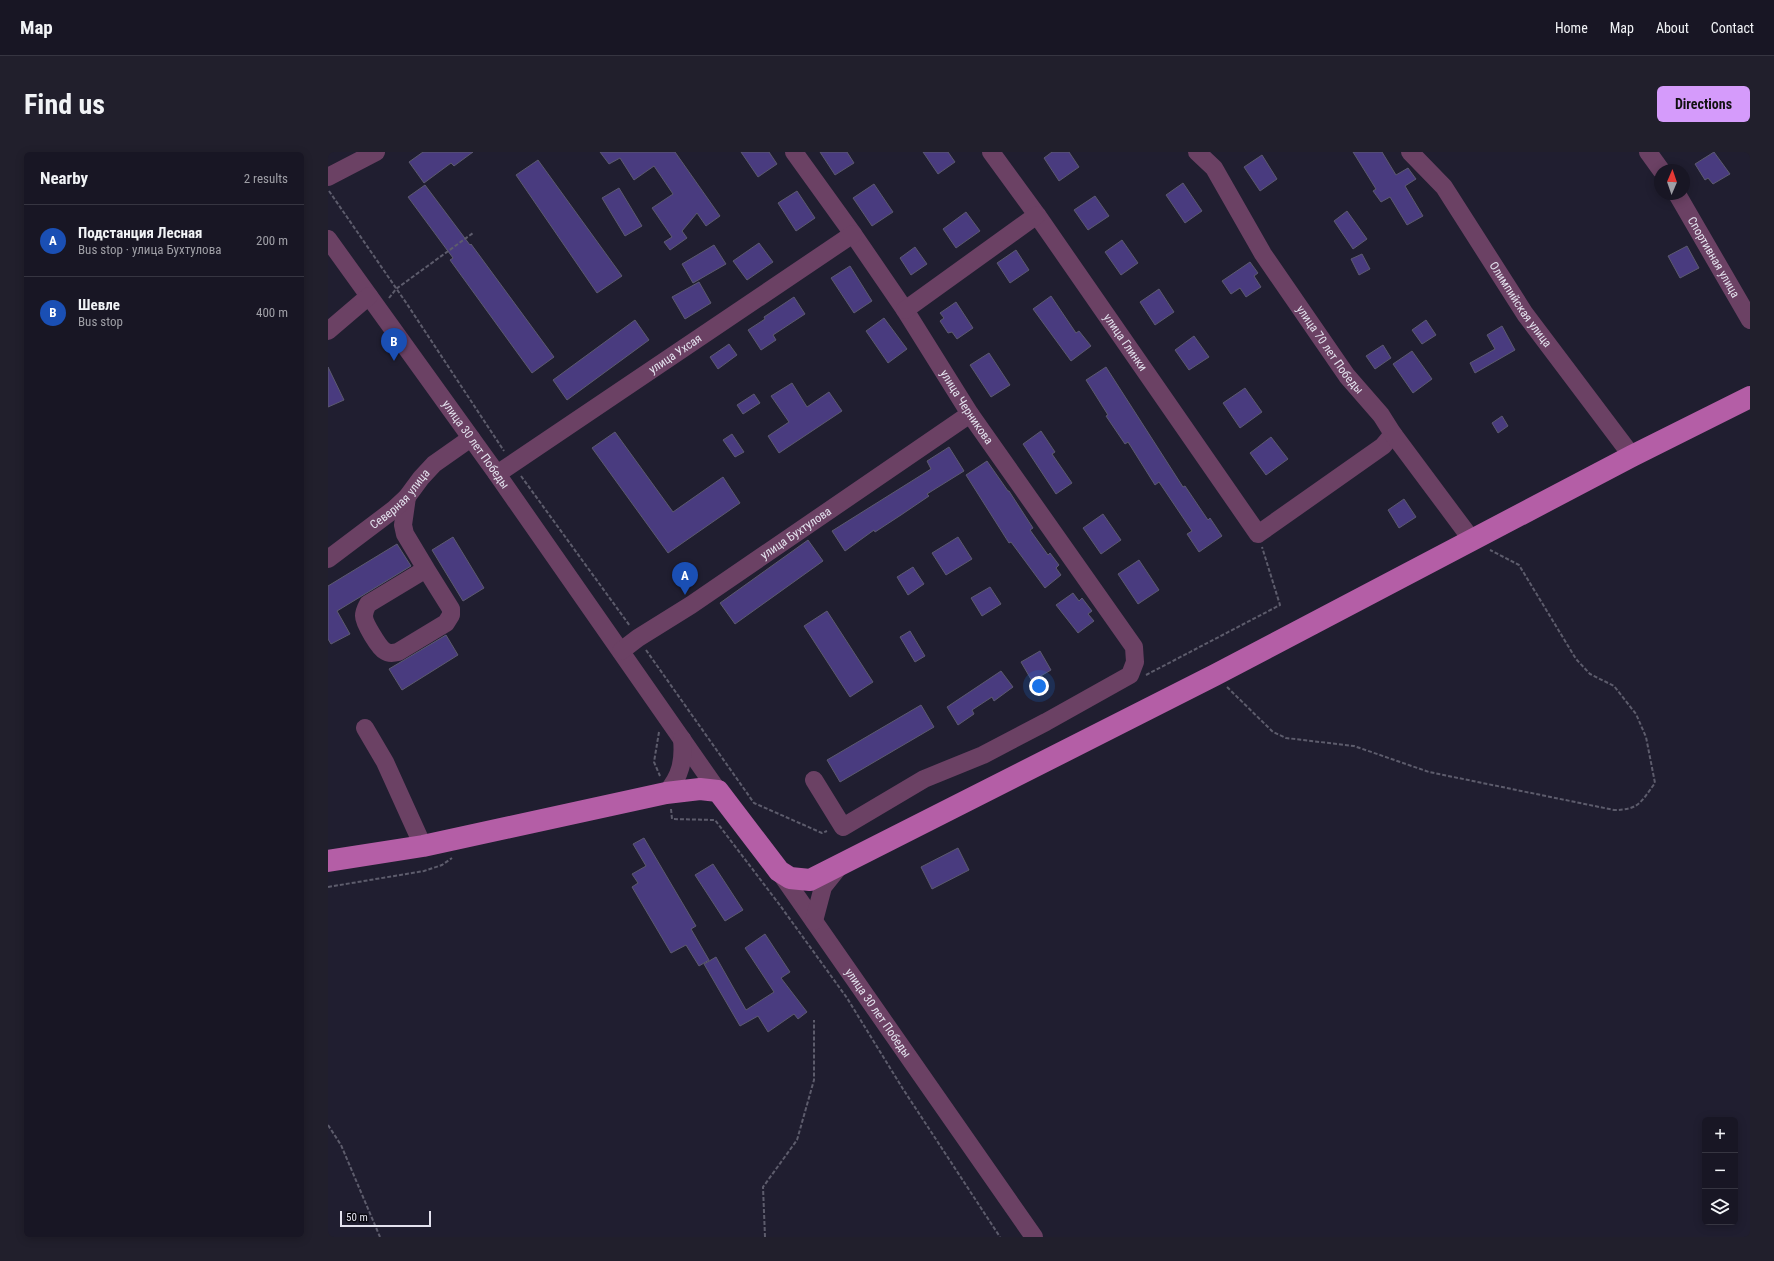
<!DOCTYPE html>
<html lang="en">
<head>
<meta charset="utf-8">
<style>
  body { margin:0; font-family:"Roboto Condensed",sans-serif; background:#211f2c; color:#f1f3f6 }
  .controls { position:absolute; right:12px; bottom:12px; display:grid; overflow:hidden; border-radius:6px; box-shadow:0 2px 10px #0003 }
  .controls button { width:36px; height:36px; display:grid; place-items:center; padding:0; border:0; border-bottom:1px solid #363541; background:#181624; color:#f1f3f6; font:20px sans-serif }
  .compass { position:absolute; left:1326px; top:12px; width:36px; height:36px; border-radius:50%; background:#181624; box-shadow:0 2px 10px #0003; rotate:2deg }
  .scale { position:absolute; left:12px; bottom:10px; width:91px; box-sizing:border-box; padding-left:4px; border:2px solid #e3e2ee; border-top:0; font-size:11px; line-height:14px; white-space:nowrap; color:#e3e2ee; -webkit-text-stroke:3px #0a0911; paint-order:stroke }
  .you { position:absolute; left:711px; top:534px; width:14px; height:14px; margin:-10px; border:3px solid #fff; border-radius:50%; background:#1a73e8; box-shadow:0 0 0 6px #1a73e833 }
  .badge { display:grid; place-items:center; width:26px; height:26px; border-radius:50%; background:#d59bfb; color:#fff; font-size:13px; font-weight:700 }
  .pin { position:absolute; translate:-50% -33px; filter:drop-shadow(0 1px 2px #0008) }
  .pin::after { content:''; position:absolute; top:21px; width:14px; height:12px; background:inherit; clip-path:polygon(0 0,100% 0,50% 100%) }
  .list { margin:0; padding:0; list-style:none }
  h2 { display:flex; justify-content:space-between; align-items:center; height:52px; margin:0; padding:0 16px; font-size:17px }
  h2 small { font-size:13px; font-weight:400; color:#9f9fa6 }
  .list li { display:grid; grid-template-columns:26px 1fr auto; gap:12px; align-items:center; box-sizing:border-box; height:72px; padding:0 16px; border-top:1px solid #363541 }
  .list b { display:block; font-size:15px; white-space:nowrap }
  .list p { margin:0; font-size:13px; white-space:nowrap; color:#9f9fa6 }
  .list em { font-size:13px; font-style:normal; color:#9f9fa6 }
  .icon { flex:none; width:22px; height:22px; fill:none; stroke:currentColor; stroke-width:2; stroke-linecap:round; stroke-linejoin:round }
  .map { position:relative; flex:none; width:1422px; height:1085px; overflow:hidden; border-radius:6px }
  header { display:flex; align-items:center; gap:24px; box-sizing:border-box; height:56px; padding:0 20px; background:#181624; border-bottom:1px solid #363541 }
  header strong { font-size:19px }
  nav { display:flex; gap:22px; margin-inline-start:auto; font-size:14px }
  .intro { display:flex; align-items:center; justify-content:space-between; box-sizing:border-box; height:96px; padding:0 24px }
  h1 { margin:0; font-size:28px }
  .button { padding:10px 18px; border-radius:6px; background:#d59bfb; color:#111; font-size:14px; font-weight:700 }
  main { display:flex; gap:24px; padding:0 24px }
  aside { flex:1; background:#181624; border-radius:6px; box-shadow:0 2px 10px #0003 }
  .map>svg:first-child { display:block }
  .building { fill:#493b7f; stroke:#5c5a6f }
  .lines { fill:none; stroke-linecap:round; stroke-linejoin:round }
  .path { stroke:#5d5c6c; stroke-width:2; stroke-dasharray:4 2; stroke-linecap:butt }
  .minor { stroke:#6b4164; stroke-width:18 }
  .major { stroke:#b45ea6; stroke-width:22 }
  .labels { text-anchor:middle; stroke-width:3.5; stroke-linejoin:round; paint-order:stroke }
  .street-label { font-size:12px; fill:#e3e2ee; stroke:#0a0911 }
</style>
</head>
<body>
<header>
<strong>Map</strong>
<nav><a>Home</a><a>Map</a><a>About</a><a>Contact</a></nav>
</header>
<div class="intro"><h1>Find us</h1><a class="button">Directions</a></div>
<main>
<aside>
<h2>Nearby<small>2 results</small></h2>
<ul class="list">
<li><span class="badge" style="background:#1a4fb4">A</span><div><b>Подстанция Лесная</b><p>Bus stop · улица Бухтулова</p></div><em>200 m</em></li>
<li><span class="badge" style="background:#1a4fb4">B</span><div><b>Шевле</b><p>Bus stop</p></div><em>400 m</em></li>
</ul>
</aside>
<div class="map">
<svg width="1422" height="1085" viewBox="0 0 1422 1085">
  <rect width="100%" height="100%" fill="#201e30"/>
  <!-- building -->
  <g class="building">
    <polygon points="95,0 145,0 126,14 123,11 96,31 81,10"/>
    <polygon points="272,0 347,0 392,64 378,74 369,61 354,79 359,86 342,98 336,90 344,85 324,56 345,42 326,14 306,28 292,6 281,12"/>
    <polygon points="413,0 441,0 449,12 430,25"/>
    <polygon points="492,0 519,0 526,11 507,23"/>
    <polygon points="595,0 620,0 627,10 610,22"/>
    <polygon points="724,0 741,0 751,15 731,29 716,6"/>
    <polygon points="1025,0 1054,0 1068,23 1080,16 1088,27 1077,34 1095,64 1079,73 1062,45 1053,50 1045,39 1048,37"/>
    <polygon points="1386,0 1402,22 1385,32 1380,26 1377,28 1367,12"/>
    <polygon points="934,3 949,27 932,39 916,15"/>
    <polygon points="210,8 294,124 269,141 188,23"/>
    <polygon points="855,31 874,59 857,71 838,43"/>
    <polygon points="546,32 565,60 544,74 525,46"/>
    <polygon points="97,33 142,93 143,92 226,205 204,221 122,108 125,106 80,45"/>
    <polygon points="291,36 314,74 297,84 274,46"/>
    <polygon points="469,39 487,66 468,79 450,51"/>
    <polygon points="767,44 781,64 760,78 746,58"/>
    <polygon points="1019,59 1039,87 1025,97 1006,69"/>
    <polygon points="638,60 652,79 628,96 615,77"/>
    <polygon points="794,88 810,111 793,123 777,100"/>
    <polygon points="431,91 445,110 419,128 405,109"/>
    <polygon points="386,93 398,112 365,131 354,112"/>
    <polygon points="1359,94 1371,116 1352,126 1340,104"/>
    <polygon points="587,95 599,112 583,123 572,106"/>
    <polygon points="688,98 701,118 682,131 669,111"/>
    <polygon points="1034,102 1042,117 1031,123 1023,107"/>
    <polygon points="922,110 930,121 926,124 933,135 918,145 912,136 903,142 894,129"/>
    <polygon points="522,114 544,149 526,161 503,126"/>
    <polygon points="371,130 383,151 357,167 344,145"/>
    <polygon points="831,137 846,160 827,173 812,150"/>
    <polygon points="723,144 748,181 751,179 763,194 743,209 705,157"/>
    <polygon points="466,145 477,162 445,183 448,188 433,198 420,178 437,167 436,165"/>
    <polygon points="628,150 645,176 629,187 624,180 620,181 612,169 616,166 612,161"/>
    <polygon points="556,166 579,197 560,211 538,179"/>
    <polygon points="307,168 321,188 239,248 225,228"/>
    <polygon points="1098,168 1108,183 1094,192 1084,178"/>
    <polygon points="1174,174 1187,198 1147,221 1142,211 1167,197 1159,183"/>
    <polygon points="866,184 881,205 861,218 847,198"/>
    <polygon points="401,192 409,203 390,217 382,205"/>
    <polygon points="1055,193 1063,206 1047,217 1038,204"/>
    <polygon points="1084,199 1104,227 1085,241 1065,212"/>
    <polygon points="661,201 682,233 663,245 642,213"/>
    <polygon points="0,215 16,248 0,255"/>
    <polygon points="778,215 855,335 857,334 880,368 882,366 894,384 871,400 859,382 864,379 831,330 827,333 800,290 797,292 778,264 780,263 758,228"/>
    <polygon points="464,231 479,255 501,240 514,259 451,301 440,284 461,270 443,244"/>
    <polygon points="917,236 934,260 912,276 895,251"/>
    <polygon points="426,242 432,251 415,262 409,253"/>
    <polygon points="1174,264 1180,274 1170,281 1164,271"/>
    <polygon points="713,279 727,300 724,302 744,331 728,342 695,292"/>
    <polygon points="287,280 345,360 395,325 412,351 340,401 264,296"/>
    <polygon points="404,282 416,300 407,305 395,288"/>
    <polygon points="943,285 960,307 938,323 922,301"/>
    <polygon points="621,295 636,319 599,342 601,344 573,363 547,380 546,378 517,399 504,379 603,317 599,309"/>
    <polygon points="659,309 680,339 681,339 705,376 702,378 720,403 722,401 731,413 728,416 733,423 717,436 683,390 681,391 638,323"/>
    <polygon points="1076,347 1088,365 1071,376 1060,358"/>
    <polygon points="775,362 793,388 773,402 755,376"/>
    <polygon points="125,385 156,436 135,449 104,398"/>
    <polygon points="630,385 644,407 618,423 604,401"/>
    <polygon points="480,388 495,409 407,472 392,451"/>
    <polygon points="69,392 83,414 9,459 22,482 3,492 0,487 0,434"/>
    <polygon points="811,408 831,438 810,452 790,422"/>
    <polygon points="585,415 596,432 580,443 569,425"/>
    <polygon points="662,435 673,452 654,464 643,446"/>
    <polygon points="745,441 751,449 754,446 764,459 760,462 766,469 750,481 728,453"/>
    <polygon points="499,459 545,530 522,545 476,474"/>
    <polygon points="582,479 597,504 587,510 572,485"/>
    <polygon points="118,483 130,503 74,538 61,517"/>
    <polygon points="712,499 723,518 704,529 693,510"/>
    <polygon points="673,519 685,535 666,549 664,545 644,558 646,562 630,573 619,555"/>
    <polygon points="593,553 606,575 512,630 499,608"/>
    <polygon points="316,686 368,774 363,777 381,808 371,814 358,793 343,801 304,735 310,731 304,722 318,714 305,692"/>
    <polygon points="630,696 641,718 604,737 593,715"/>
    <polygon points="385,712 415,758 397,769 367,723"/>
    <polygon points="437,782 462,820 453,826 479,860 470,867 466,862 440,880 430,864 412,874 376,812 388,805 418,858 446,840 417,796"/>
  </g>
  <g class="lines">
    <!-- path -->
    <g class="path">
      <polyline points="1,39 79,152 176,299"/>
      <polyline points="61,146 68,137 145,81"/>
      <polyline points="54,189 57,195"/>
      <polyline points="193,324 302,474"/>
      <polyline points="318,498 426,651 494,681 499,679"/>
      <polyline points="818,523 952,453 934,395"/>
      <path d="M 899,535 L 945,580 L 958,586 L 1026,594 L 1101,620 L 1286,658 C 1311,658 1313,650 1327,631 L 1318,585 L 1308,562 L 1286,534 L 1262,522 L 1248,507 L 1191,413 L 1162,398"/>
      <polyline points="331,580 326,610 332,624"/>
      <polyline points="343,657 344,667 387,668 451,752 519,846 575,937 672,1085"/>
      <polyline points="0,735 96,719 114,713 124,706"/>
      <polyline points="0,973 13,993 52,1085"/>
      <polyline points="437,1085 435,1035 469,988 486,928 486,868"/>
    </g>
    <!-- minor -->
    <g class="minor">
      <path id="s1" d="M 466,0 L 525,82 L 577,158 L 642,262 L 806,495 L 807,510 L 802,523 L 718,570 L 655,603 L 596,627 L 515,675 L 486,628"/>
      <path id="s2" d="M 663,0 L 709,63 L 930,382 L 1055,294 L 1065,282"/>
      <path id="s3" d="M 869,0 L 886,16 L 935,102 L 1019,224 L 1053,263 L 1065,282 L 1144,388"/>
      <path id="s4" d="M 1082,0 L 1116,35 L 1197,162 L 1304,304"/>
      <polyline points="1320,0 1333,18"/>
      <polyline points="0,25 48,0"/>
      <path id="s5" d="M 1349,42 L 1422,168"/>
      <path id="s6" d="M 0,87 L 169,322 L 390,639"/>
      <polyline points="577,158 709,63"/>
      <polyline points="0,179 41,144"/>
      <path id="s7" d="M 169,322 L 525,82"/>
      <path d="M 79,345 L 75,373 L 77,382 L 98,417 L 40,452 C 38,456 36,459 36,464 C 36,471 51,496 57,499 C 61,502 66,501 70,500 L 118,471 L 123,463 L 123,457 L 98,417"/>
      <path id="s8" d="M 0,407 L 65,358 L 79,345 L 93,326 L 106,312 L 143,286"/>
      <path id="s9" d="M 293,499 L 310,486 L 363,453 L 642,262"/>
      <polyline points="37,576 57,610 95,694"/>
      <path d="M 338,641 C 353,624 356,608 354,587"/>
      <path id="s10" d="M 451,719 L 706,1085"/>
      <polyline points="486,769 495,735 511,715"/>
    </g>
    <!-- major -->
    <polyline class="major" points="0,709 95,694 338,641 372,637 390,639 451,719 462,726 482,728 887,523 1304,304 1422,245"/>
  </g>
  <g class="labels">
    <!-- street labels -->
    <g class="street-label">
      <text dy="4" stroke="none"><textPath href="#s5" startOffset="73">Спортивная улица</textPath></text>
      <text dy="4" stroke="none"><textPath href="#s4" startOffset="189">Олимпийская улица</textPath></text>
      <text dy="4" stroke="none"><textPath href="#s2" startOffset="233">улица Глинки</textPath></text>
      <text dy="4" stroke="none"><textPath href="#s3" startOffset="239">улица 70 лет Победы</textPath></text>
      <text dy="4" stroke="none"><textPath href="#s7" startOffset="215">улица Ухсая</textPath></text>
      <text dy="4" stroke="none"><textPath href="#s1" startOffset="308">улица Черникова</textPath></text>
      <text dy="4" stroke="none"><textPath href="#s6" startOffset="253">улица 30 лет Победы</textPath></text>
      <text dy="4" stroke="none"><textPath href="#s8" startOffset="94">Северная улица</textPath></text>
      <text dy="4" stroke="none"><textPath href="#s9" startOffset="211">улица Бухтулова</textPath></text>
      <text dy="4" stroke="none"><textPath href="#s10" startOffset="173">улица 30 лет Победы</textPath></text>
    </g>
  </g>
</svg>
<div class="controls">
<button>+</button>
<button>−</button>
<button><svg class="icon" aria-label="layers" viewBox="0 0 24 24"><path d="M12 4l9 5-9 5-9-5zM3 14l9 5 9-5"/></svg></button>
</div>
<svg class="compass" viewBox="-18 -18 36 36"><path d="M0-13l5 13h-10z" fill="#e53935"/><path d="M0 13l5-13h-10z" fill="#9f9fa6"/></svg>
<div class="scale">50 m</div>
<div class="you"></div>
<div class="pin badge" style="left:357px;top:443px;background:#1a4fb4">A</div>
<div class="pin badge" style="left:66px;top:209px;background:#1a4fb4">B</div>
</div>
</main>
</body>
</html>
